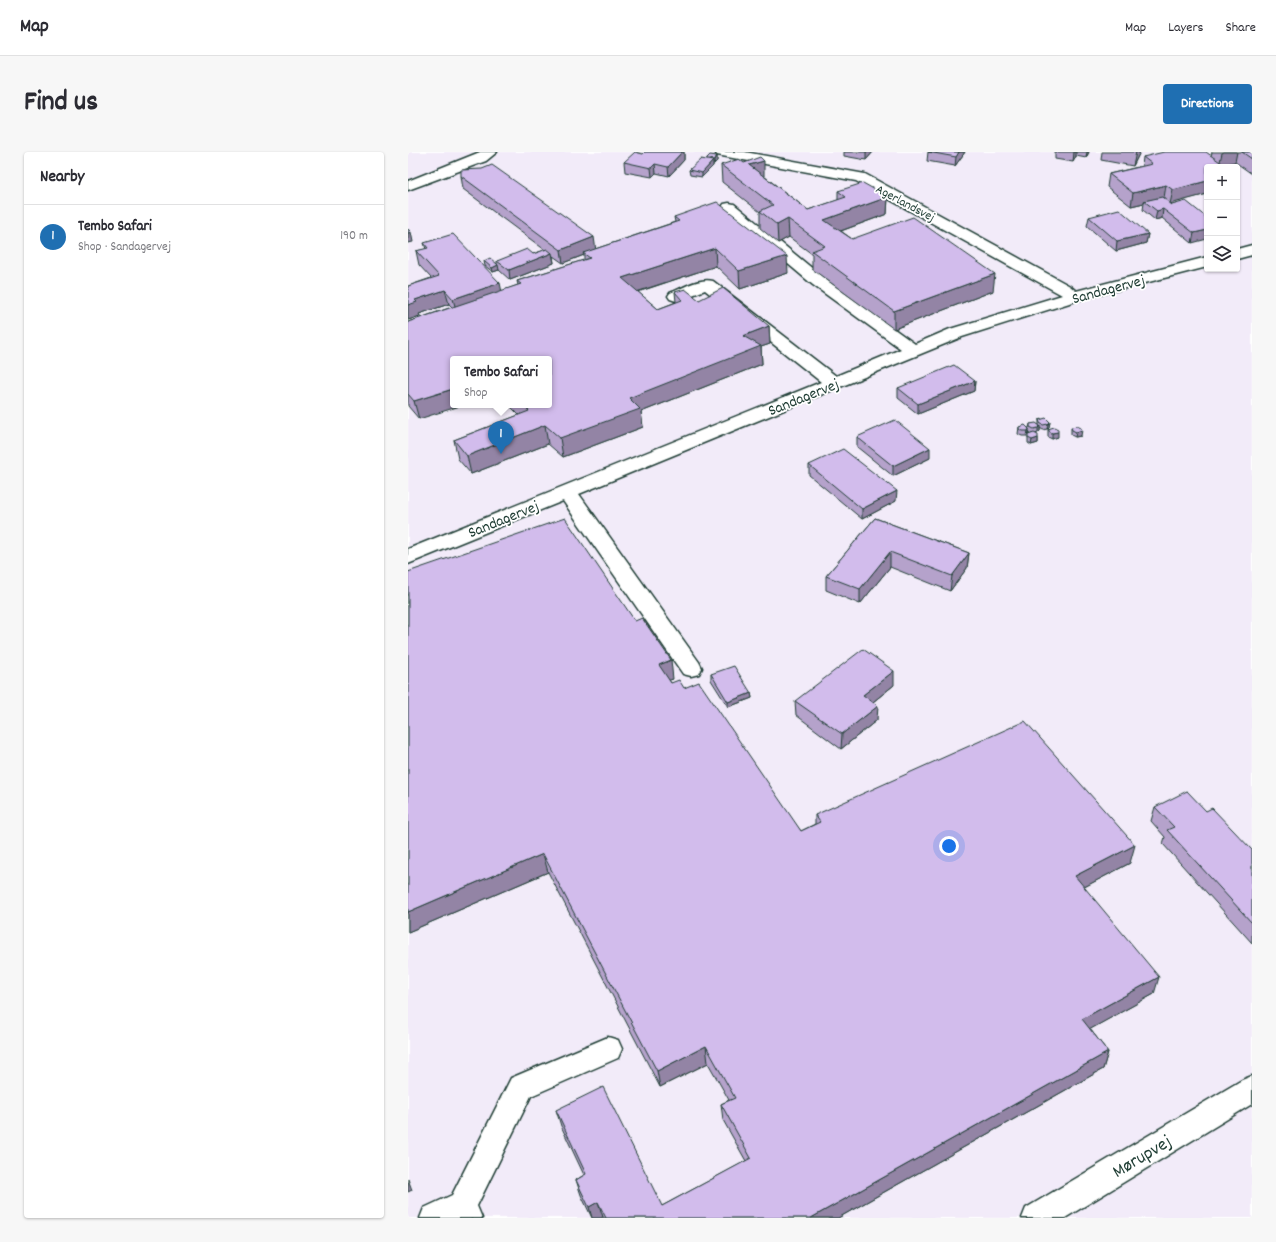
<!DOCTYPE html>
<html lang="en">
<head>
<meta charset="utf-8">
<style>
  body { margin:0; font-family:Dekko,sans-serif; background:#f7f7f7; color:#2b2b33 }
  .controls { position:absolute; right:12px; top:12px; display:grid; overflow:hidden; border-radius:4px; box-shadow:0 1px 3px #0004 }
  .controls button { width:36px; height:36px; display:grid; place-items:center; padding:0; border:0; border-bottom:1px solid #e1e1e2; background:#fff; color:#2b2b33; font:20px sans-serif }
  .you { position:absolute; left:541px; top:694px; width:14px; height:14px; margin:-10px; border:3px solid #fff; border-radius:50%; background:#1a73e8; box-shadow:0 0 0 6px #1a73e833 }
  .badge { display:grid; place-items:center; width:26px; height:26px; border-radius:50%; background:#1f6fb2; color:#fff; font-size:13px; font-weight:700 }
  .pin { position:absolute; translate:-50% -33px; filter:drop-shadow(0 1px 2px #0008) }
  .pin::after { content:''; position:absolute; top:21px; width:14px; height:12px; background:inherit; clip-path:polygon(0 0,100% 0,50% 100%) }
  .popup { position:absolute; left:42px; top:204px; width:102px; height:52px; box-sizing:border-box; display:grid; place-content:center; border-radius:4px; background:#fff; filter:drop-shadow(0 1px 3px #0005); font-size:13px; white-space:nowrap; color:#7c7c81 }
  .popup b { font-size:15px; color:#2b2b33 }
  .popup::after { content:''; position:absolute; left:50%; top:100%; margin-left:-8px; border:8px solid transparent; border-top-color:#fff }
  .list { margin:0; padding:0; list-style:none }
  h2 { display:flex; justify-content:space-between; align-items:center; height:52px; margin:0; padding:0 16px; font-size:17px }
  h2 small { font-size:13px; font-weight:400; color:#7c7c81 }
  .list li { display:grid; grid-template-columns:26px 1fr auto; gap:12px; align-items:center; box-sizing:border-box; height:64px; padding:0 16px; border-top:1px solid #e1e1e2 }
  .list b { display:block; font-size:15px; white-space:nowrap }
  .list p { margin:0; font-size:13px; white-space:nowrap; color:#7c7c81 }
  .list em { font-size:13px; font-style:normal; color:#7c7c81 }
  .icon { flex:none; width:22px; height:22px; fill:none; stroke:currentColor; stroke-width:2; stroke-linecap:round; stroke-linejoin:round }
  .map { position:relative; flex:none; width:844px; height:1066px; overflow:hidden; border-radius:4px }
  header { display:flex; align-items:center; gap:24px; box-sizing:border-box; height:56px; padding:0 20px; background:#fff; border-bottom:1px solid #e1e1e2 }
  header strong { font-size:19px }
  nav { display:flex; gap:22px; margin-inline-start:auto; font-size:14px }
  .intro { display:flex; align-items:center; justify-content:space-between; box-sizing:border-box; height:96px; padding:0 24px }
  h1 { margin:0; font-size:28px }
  .button { padding:10px 18px; border-radius:4px; background:#1f6fb2; color:#fff; font-size:14px; font-weight:700 }
  main { display:flex; gap:24px; padding:0 24px }
  aside { flex:1; background:#fff; border-radius:4px; box-shadow:0 1px 3px #0004 }
  .map>svg:first-child { display:block }
  .built { fill:#f2ebf9; fill-rule:evenodd }
  .lines { fill:none; stroke-linecap:round; stroke-linejoin:round }
  .minor-casing { stroke:#1f3d34; stroke-width:3 }
  .minor { fill:#fff; fill-rule:evenodd }
  .wall { fill:#b5a2cb; stroke:#1f3d34 }
  .shaded-wall { fill:#9384a5; stroke:#1f3d34 }
  .building { fill:#d2bcec; stroke:#1f3d34 }
  .labels { text-anchor:middle; stroke-width:3.5; stroke-linejoin:round; paint-order:stroke }
  .far-street-label { font-size:13px; fill:#1f3d34; stroke:#fff }
  .street-label { font-size:16px; fill:#1f3d34; stroke:#fff }
  .near-street-label { font-size:19px; fill:#1f3d34; stroke:#fff }
</style>
</head>
<body>
<header>
<strong>Map</strong>
<nav><a>Map</a><a>Layers</a><a>Share</a></nav>
</header>
<div class="intro"><h1>Find us</h1><a class="button">Directions</a></div>
<main>
<aside>
<h2>Nearby<small></small></h2>
<ul class="list">
<li><span class="badge">1</span><div><b>Tembo Safari</b><p>Shop · Sandagervej</p></div><em>190 m</em></li>
</ul>
</aside>
<div class="map">
<svg width="844" height="1066" viewBox="0 0 844 1066">
  <rect width="100%" height="100%" fill="#fff"/>
  <filter id="ink" filterUnits="userSpaceOnUse"><feTurbulence type="fractalNoise" baseFrequency=".025" numOctaves="2"/><feDisplacementMap in="SourceGraphic" scale="8" xChannelSelector="R" yChannelSelector="G"/><feConvolveMatrix kernelMatrix="1 2 1 2 8 2 1 2 1" color-interpolation-filters="sRGB"/></filter>
  <g filter="url(#ink)">
    <!-- built -->
    <path class="built" d="M 0,0 L 844,0 L 844,1066 L 0,1066 ZM 799,15 L 829,15 L 829,117 L 799,117 ZM 45,207 L 141,207 L 141,253 L 45,253 Z"/>
    <g class="lines">
      <!-- minor casing -->
      <g class="minor-casing">
        <g id="minor">
          <polygon points="72,0 89,0 78,9 0,38 0,29"/>
          <path d="M 307,0 L 337,0 L 457,22 L 662,134 L 668,139 L 799,105 L 799,115 L 671,148 L 554,185 L 171,342 L 291,510 L 294,516 L 291,522 L 283,524 L 275,522 L 155,349 L 0,412 L 0,397 L 413,230 L 297,138 L 274,147 L 268,149 L 262,147 L 260,144 L 262,141 C 275,136 292,125 305,129 L 428,224 L 493,197 L 405,133 L 316,58 L 314,55 L 316,52 L 321,51 L 326,52 L 417,127 L 507,192 L 542,177 L 654,143 L 448,29 L 314,4 L 309,3 Z"/>
          <polygon points="844,93 844,103 829,107 829,97"/>
          <polygon points="200,885 210,888 214,897 210,906 123,944 69,1054 74,1066 12,1066 16,1056 44,1043 103,926"/>
          <polygon points="844,924 844,952 657,1066 614,1066 618,1056 834,928"/>
        </g>
      </g>
      <!-- minor -->
      <use href="#minor" class="minor"/>
    </g>
    <!-- wall -->
    <g class="wall">
      <polygon points="237,0 276,0 276,8 261,24 248,21 244,25 217,20 216,10 235,2"/>
      <polygon points="436,0 465,0 458,8 436,4"/>
      <polygon points="520,0 557,0 547,14 519,9"/>
      <polygon points="647,0 681,0 678,6 668,4 665,10 647,7"/>
      <polygon points="694,0 732,0 725,14 693,8"/>
      <polygon points="804,0 844,0 844,22 827,10 799,15 799,42 763,51 764,53 799,66 784,91 754,66 747,68 735,58 736,51 723,54 699,35 701,22 734,14 735,5 803,4"/>
      <polygon points="309,4 309,9 306,12 305,12 305,14 294,25 282,23 281,18 299,8 299,6"/>
      <polygon points="313,13 356,24 400,58 430,48 430,39 480,45 479,62 433,79 444,87 585,139 486,177 404,117 404,102 381,85 370,91 352,76 352,60 314,30"/>
      <polygon points="53,24 187,97 267,70 266,65 380,121 332,137 308,114 230,140 250,157 268,150 267,140 291,148 361,174 362,192 353,195 354,212 233,260 235,275 155,305 140,292 63,322 50,307 46,288 111,263 101,253 141,253 141,207 45,207 11,267 0,254 0,170 44,155 41,152 11,162 12,164 0,168 0,134 23,126 11,113 8,99 18,97 16,91 94,139 110,133 109,129 176,108 176,103 155,111 145,104 146,111 102,128 91,118 85,120 77,114 76,109 89,112 89,109 125,102 137,98 55,37"/>
      <polygon points="681,65 740,82 738,91 708,99 679,74"/>
      <polygon points="567,229 566,239 510,262 490,246 490,236"/>
      <polygon points="631,268 642,270 641,275 639,277 635,278 632,276 632,279 630,281 627,282 630,286 630,291 623,293 620,291 620,283 625,282 621,280 621,279 621,282 619,284 614,284 610,282 611,275 621,276 622,272 631,273"/>
      <polygon points="663,275 673,284 667,285 663,283"/>
      <polygon points="640,277 650,285 644,287 640,285"/>
      <polygon points="449,285 522,306 485,324 449,295"/>
      <polygon points="401,313 488,349 454,367 401,323"/>
      <polygon points="467,366 561,401 559,416 542,439 482,415 452,452 418,438 418,424"/>
      <polygon points="0,420 265,527 261,528 263,531 276,536 393,679 407,672 407,663 722,711 676,735 746,842 682,877 700,900 695,917 430,1066 195,1066 195,1065 193,1066 184,1066 173,1043 168,1028 176,1023 153,974 148,958 254,1054 338,1009 315,968 313,952 321,948 300,911 252,935 140,720 0,780"/>
      <polygon points="303,522 343,541 344,546 320,555 303,528"/>
      <polygon points="486,533 465,550 469,568 433,597 388,563 387,549"/>
      <polygon points="747,655 798,659 844,698 844,791 755,692 757,685 743,669"/>
    </g>
    <!-- shaded-wall -->
    <g class="shaded-wall">
      <polygon points="274,0 276,0 276,8 261,24 260,15"/>
      <polygon points="458,0 465,0 458,8"/>
      <polygon points="551,0 557,0 547,14 548,5"/>
      <polygon points="666,0 668,0 668,4 665,10"/>
      <polygon points="679,0 681,0 678,6"/>
      <polygon points="728,0 732,0 725,14"/>
      <polygon points="816,0 829,0 827,10 811,14 814,1"/>
      <polygon points="309,4 309,9 306,12 306,8"/>
      <polygon points="305,9 305,14 294,25 294,21"/>
      <polygon points="356,9 356,26 341,13"/>
      <polygon points="247,12 248,21 244,25 243,16"/>
      <polygon points="799,29 799,42 762,52 765,38"/>
      <polygon points="758,33 756,46 736,49 736,51 723,54 725,41"/>
      <polygon points="480,45 479,62 416,85 416,68"/>
      <polygon points="755,57 754,66 747,68 749,59"/>
      <polygon points="380,67 381,85 370,91 369,73"/>
      <polygon points="799,78 799,87 784,91 786,81"/>
      <polygon points="3,80 5,90 0,91 0,81"/>
      <polygon points="740,82 738,91 708,99 709,89"/>
      <polygon points="186,85 188,99 175,101 176,103 155,111 153,98"/>
      <polygon points="307,96 308,114 216,144 214,126"/>
      <polygon points="144,101 146,111 102,128 101,118"/>
      <polygon points="379,104 380,121 332,137 331,119"/>
      <polygon points="90,113 91,118 85,120 84,116"/>
      <polygon points="587,122 585,139 486,177 486,159"/>
      <polygon points="92,131 95,145 49,161 45,147"/>
      <polygon points="37,138 41,152 11,162 12,164 0,168 0,153 7,148"/>
      <polygon points="361,174 362,192 353,195 354,212 233,260 235,275 155,305 152,286 221,246 335,184"/>
      <polygon points="567,229 566,239 510,262 510,252"/>
      <polygon points="45,237 45,253 55,253 11,267 6,249"/>
      <polygon points="642,270 641,275 639,277 640,272"/>
      <polygon points="137,273 140,292 63,322 59,304"/>
      <polygon points="632,274 632,279 630,281 630,276"/>
      <polygon points="621,277 621,282 619,284 620,279"/>
      <polygon points="674,278 673,284 667,285 668,280"/>
      <polygon points="650,280 650,285 644,287 644,281"/>
      <polygon points="630,286 630,291 623,293 624,288"/>
      <polygon points="522,296 522,306 485,324 485,314"/>
      <polygon points="489,339 488,349 454,367 454,357"/>
      <polygon points="482,400 482,415 452,452 452,437"/>
      <polygon points="561,401 559,416 542,439 544,424"/>
      <polygon points="263,508 265,527 253,531 251,513"/>
      <polygon points="486,519 486,533 455,558 455,543"/>
      <polygon points="343,541 344,546 320,555 320,550"/>
      <polygon points="470,554 469,568 433,597 434,582"/>
      <polygon points="727,693 722,711 663,742 667,724"/>
      <polygon points="135,702 140,720 0,780 0,760"/>
      <polygon points="751,825 746,842 670,884 674,867"/>
      <polygon points="298,894 300,911 252,935 249,919"/>
      <polygon points="700,900 695,917 430,1066 403,1066"/>
      <polygon points="0,1027 4,1038 0,1040"/>
      <polygon points="190,1050 195,1065 193,1066 184,1066 181,1055"/>
    </g>
    <!-- building -->
    <g class="building">
      <polygon points="227,0 235,2 237,0 274,0 260,15 247,12 243,16 216,10"/>
      <polygon points="520,0 551,0 548,5"/>
      <polygon points="756,0 798,0 819,15 799,15 799,29 765,38 758,33 725,41 701,22 744,12 735,5"/>
      <polygon points="834,0 844,0 844,7"/>
      <polygon points="302,3 309,4 306,8 299,6"/>
      <polygon points="352,5 356,9 341,13 400,58 438,45 430,39 455,31 480,45 416,68 444,87 505,65 587,122 486,159 404,99 417,94 380,67 369,73 352,59 365,53 313,13 331,7 336,11"/>
      <polygon points="293,7 305,9 294,21 281,18"/>
      <polygon points="84,13 186,85 153,98 53,24 53,18 74,17"/>
      <polygon points="754,45 764,53 778,49 799,66 799,78 786,81 755,57 749,59 736,49"/>
      <polygon points="309,50 379,104 331,119 307,96 214,126 250,157 274,148 267,140 277,137 291,148 315,136 361,174 335,184 353,194 221,246 232,257 152,286 137,273 59,304 46,288 121,259 116,253 141,253 141,207 45,207 45,237 6,249 0,242 0,170 113,132 109,129 182,106 175,101 271,69 266,65"/>
      <polygon points="711,57 740,82 709,89 681,65"/>
      <polygon points="0,77 3,80 0,81"/>
      <polygon points="45,82 92,131 45,147 37,138 7,148 9,150 0,153 0,134 31,124 8,99 20,96 16,91"/>
      <polygon points="119,97 125,102 139,97 144,101 101,118 89,109"/>
      <polygon points="82,106 89,112 90,113 84,116 76,109"/>
      <polygon points="546,213 567,229 510,252 490,236"/>
      <polygon points="638,266 642,270 640,272 635,273 632,271 631,268"/>
      <polygon points="487,268 522,296 485,314 449,285"/>
      <polygon points="628,271 632,274 630,276 626,277 622,275 622,272"/>
      <polygon points="617,273 621,277 620,279 615,279 611,277 611,275"/>
      <polygon points="669,274 673,276 674,278 668,280 664,278 663,275"/>
      <polygon points="646,275 650,277 650,280 644,281 641,279 640,277"/>
      <polygon points="626,281 630,283 630,286 624,288 620,286 620,283"/>
      <polygon points="435,297 489,339 454,357 401,313"/>
      <polygon points="157,366 227,469 234,466 263,508 251,513 263,531 271,528 276,536 291,530 393,679 412,670 407,663 617,569 727,693 667,724 751,825 674,867 700,900 403,1066 198,1066 190,1050 181,1055 168,1028 178,1022 148,958 195,935 254,1054 343,1006 313,952 327,946 298,894 249,919 135,702 0,760 0,420"/>
      <polygon points="467,366 561,401 544,424 482,400 452,437 418,424"/>
      <polygon points="455,497 486,519 455,543 470,554 434,582 387,549"/>
      <polygon points="326,514 343,541 320,550 303,522"/>
      <polygon points="779,639 798,659 804,656 844,698 844,771 759,678 766,675 747,655"/>
    </g>
  </g>
  <g class="labels">
    <!-- far-street labels -->
    <g class="far-street-label">
      <text transform="translate(498 50) rotate(28)" y="5">Agerlandsvej</text>
    </g>
    <!-- street labels -->
    <g class="street-label">
      <text transform="translate(700 136) rotate(-15)" y="6">Sandagervej</text>
      <text transform="translate(395 244) rotate(-22)" y="6">Sandagervej</text>
      <text transform="translate(95 366) rotate(-22)" y="6">Sandagervej</text>
    </g>
    <!-- near-street labels -->
    <g class="near-street-label">
      <text transform="translate(733 1003) rotate(-31)" y="7">Mørupvej</text>
    </g>
  </g>
</svg>
<div class="controls">
<button>+</button>
<button>−</button>
<button><svg class="icon" aria-label="layers" viewBox="0 0 24 24"><path d="M12 4l9 5-9 5-9-5zM3 14l9 5 9-5"/></svg></button>
</div>
<div class="you"></div>
<div class="pin badge" style="left:93px;top:302px">1</div>
<div class="popup"><b>Tembo Safari</b>Shop</div>
</div>
</main>
</body>
</html>
